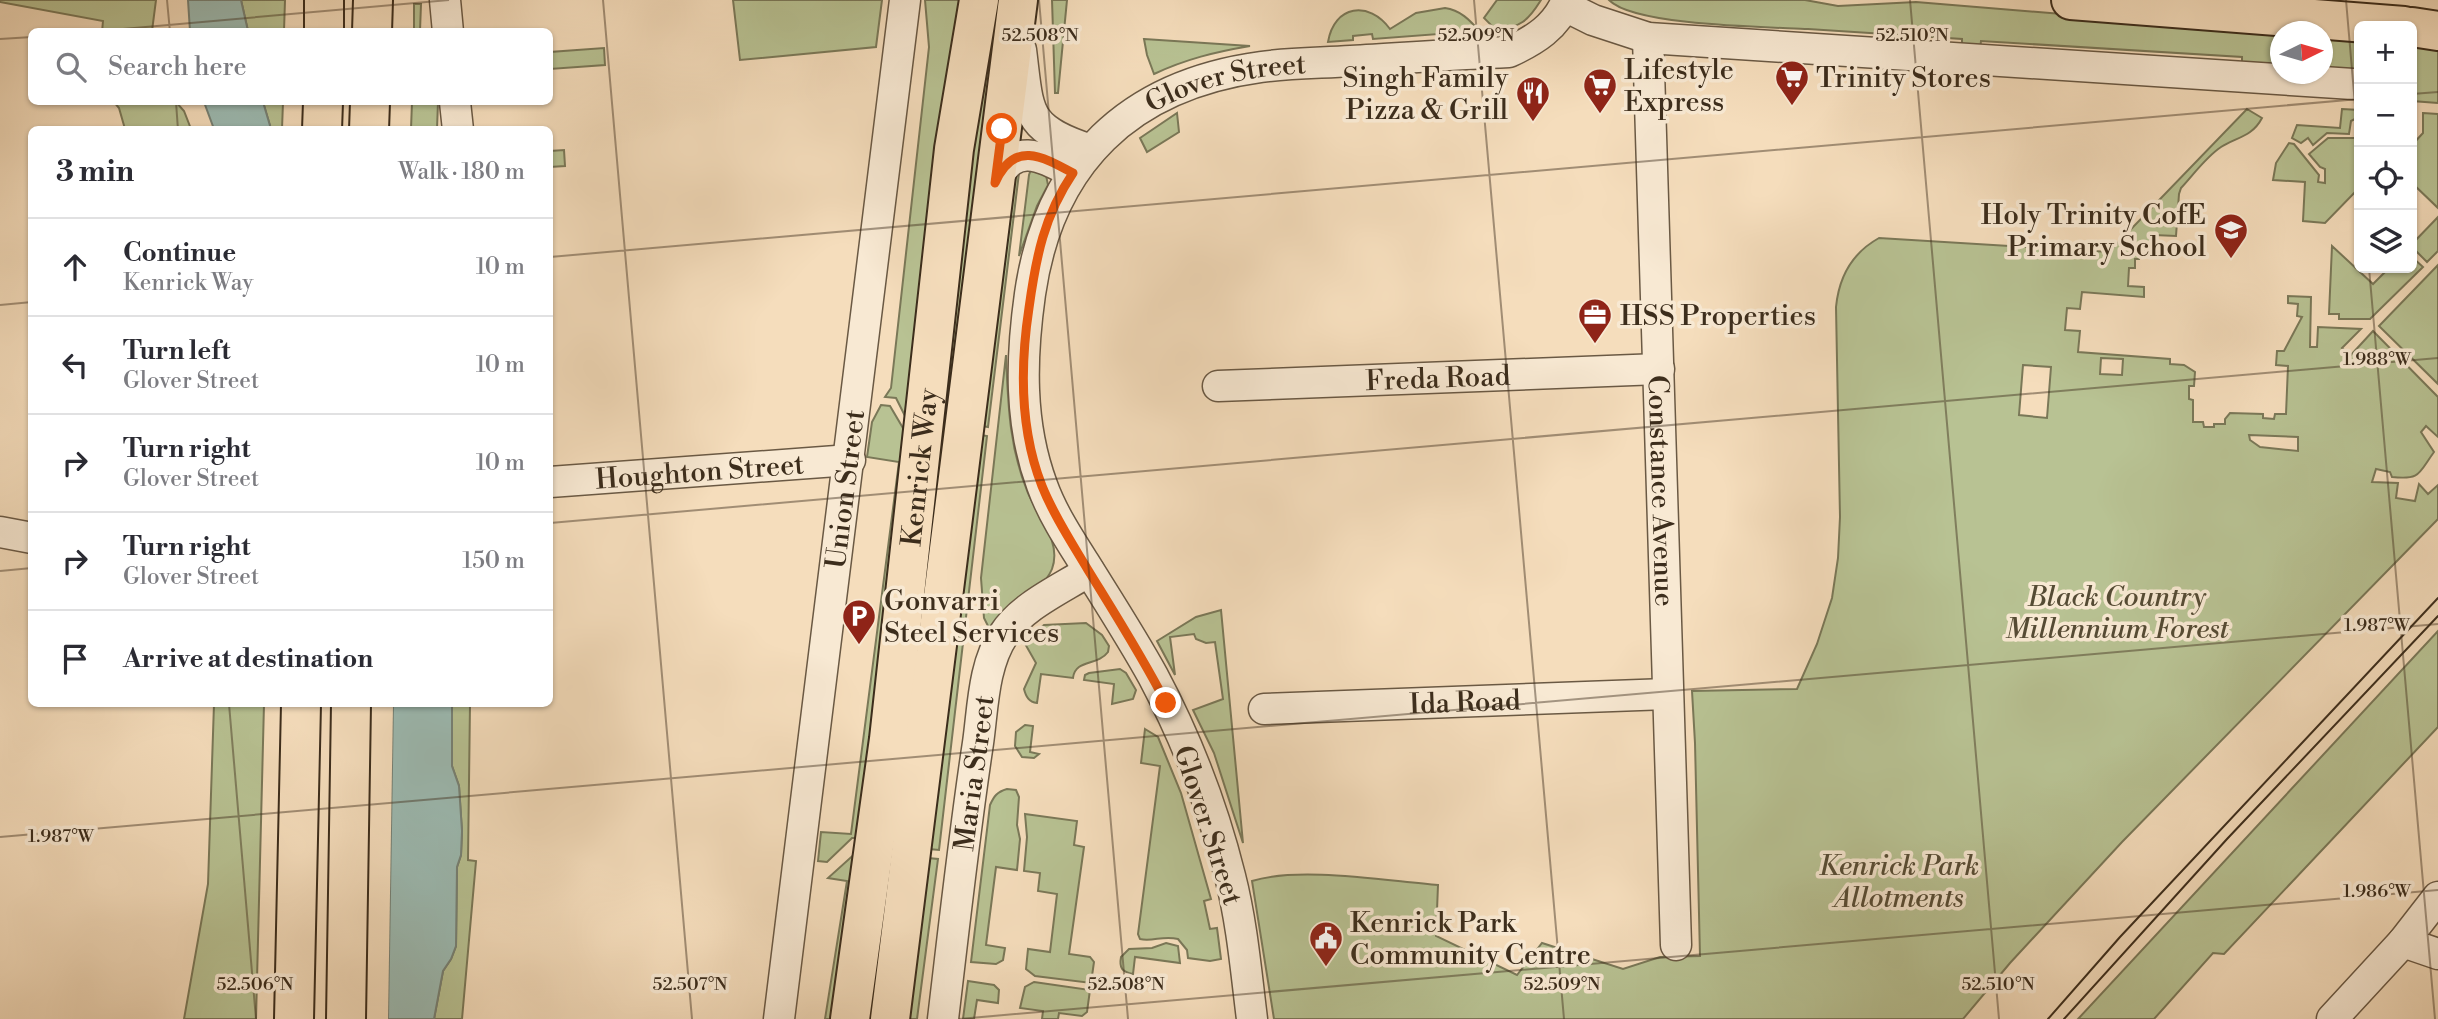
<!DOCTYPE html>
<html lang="en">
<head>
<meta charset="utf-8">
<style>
  body { margin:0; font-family:"Libre Bodoni",serif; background:#f7f7f7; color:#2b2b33 }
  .controls { position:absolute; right:21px; top:21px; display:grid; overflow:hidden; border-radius:10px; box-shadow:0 2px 5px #0004 }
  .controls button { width:63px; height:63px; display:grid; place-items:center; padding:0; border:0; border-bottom:2px solid #e1e1e2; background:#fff; color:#2b2b33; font:35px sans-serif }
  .compass { position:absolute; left:2270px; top:21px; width:63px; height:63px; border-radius:50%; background:#fff; box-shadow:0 2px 5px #0004; rotate:85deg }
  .stop { position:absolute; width:21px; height:21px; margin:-16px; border:5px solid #ea580c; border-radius:50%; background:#fff }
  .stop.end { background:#ea580c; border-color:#fff; box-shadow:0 2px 7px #0008 }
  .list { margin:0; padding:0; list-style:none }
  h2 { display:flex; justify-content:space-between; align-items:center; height:91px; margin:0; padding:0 28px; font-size:30px }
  h2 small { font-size:23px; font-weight:400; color:#7c7c81 }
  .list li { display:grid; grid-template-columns:46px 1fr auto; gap:21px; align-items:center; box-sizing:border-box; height:98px; padding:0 28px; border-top:2px solid #e1e1e2 }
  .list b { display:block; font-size:26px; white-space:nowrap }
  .list p { margin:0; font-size:23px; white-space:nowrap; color:#7c7c81 }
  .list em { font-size:23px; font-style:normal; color:#7c7c81 }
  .icon { flex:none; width:38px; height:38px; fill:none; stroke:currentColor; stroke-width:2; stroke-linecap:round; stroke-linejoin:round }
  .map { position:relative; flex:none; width:2438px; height:1019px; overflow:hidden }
  .search { position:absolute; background:#fff; box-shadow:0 2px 5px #0004; left:28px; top:28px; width:525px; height:77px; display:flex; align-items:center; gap:18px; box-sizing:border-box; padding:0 24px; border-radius:10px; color:#7c7c81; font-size:26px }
  .panel { position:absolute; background:#fff; box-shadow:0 2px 5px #0004; left:28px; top:126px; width:525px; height:581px; border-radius:10px }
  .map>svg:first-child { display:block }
  .green { fill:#b8c293; stroke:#7a7858; stroke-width:2; fill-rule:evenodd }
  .water { fill:#9cbbb3; stroke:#768277; stroke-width:2 }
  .pier { fill:#f5ddbc }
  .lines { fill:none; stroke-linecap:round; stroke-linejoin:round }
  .minor-casing { stroke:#6a5944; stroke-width:33 }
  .major-casing { stroke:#3c2d1c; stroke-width:42 }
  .highway-casing { stroke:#3c2d1c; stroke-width:42 }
  .minor { stroke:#f8e9d3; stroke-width:30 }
  .major { stroke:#f5ddbc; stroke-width:38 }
  .highway { stroke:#f5ddbc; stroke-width:38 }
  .tram { stroke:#3c2d1c; stroke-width:2 }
  .route { stroke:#ea580c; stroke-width:9 }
  .ticks { fill:none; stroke:#3c2d1c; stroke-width:2; stroke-opacity:0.45 }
  .labels { text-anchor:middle; stroke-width:7; stroke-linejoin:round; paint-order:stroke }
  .poi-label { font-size:28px; fill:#3c2d1c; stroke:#f8e9d3; text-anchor:start }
  .street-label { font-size:28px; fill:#3c2d1c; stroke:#f8e9d3 }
  .park-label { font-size:28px; font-style:italic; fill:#554b34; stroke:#f8e9d3 }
  .ticks-label { font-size:18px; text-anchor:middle; fill:#3c2d1c; stroke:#f8e9d3; stroke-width:7; stroke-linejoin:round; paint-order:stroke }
</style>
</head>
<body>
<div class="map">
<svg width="2438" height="1019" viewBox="0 0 2438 1019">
  <rect width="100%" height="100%" fill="#f5ddbc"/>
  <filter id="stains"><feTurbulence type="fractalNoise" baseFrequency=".00286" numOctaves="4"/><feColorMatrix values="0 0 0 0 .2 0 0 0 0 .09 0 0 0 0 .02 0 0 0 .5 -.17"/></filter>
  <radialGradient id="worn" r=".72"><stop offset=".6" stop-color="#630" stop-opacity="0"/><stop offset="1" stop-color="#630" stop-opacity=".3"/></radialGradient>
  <!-- green -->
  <g class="green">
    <polygon points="0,0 156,0 152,31 102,32 103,21 0,2"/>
    <polygon points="241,0 285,0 284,31 248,31"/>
    <polygon points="733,0 882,0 876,47 740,60"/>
    <polygon points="925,0 964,0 912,416 905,416 896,398 885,397 891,388 929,47"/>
    <polygon points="993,0 1003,0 951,422 942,421 969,168"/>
    <polygon points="1052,0 1067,0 1058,93 1055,93"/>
    <path d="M 1497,0 L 1541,0 C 1528,21 1521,27 1496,30 L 1484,18 Z"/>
    <path d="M 1609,0 L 1805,0 L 1838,6 L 1916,2 L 2280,32 L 2280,67 L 2242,65 L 2242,57 L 1981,41 L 1980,49 L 1962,48 L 1962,39 C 1911,36 1859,32 1808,29 C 1768,27 1634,26 1609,0 Z"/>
    <polygon points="414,4 421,4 420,31 414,31"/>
    <path d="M 1445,8 C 1460,10 1470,20 1479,31 L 1373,39 L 1372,34 L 1353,36 L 1353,40 L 1328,42 C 1334,5 1369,0 1390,29 L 1416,13 Z"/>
    <polygon points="2322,35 2359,39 2359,71 2323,69"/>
    <path d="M 1144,39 L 1250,46 C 1215,52 1186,59 1154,74 L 1147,55 Z"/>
    <polygon points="2412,45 2438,48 2438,103 2412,101"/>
    <polygon points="604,48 605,65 550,69 550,52"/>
    <polygon points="114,102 176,102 184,111 191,129 125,129 119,108"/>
    <polygon points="263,102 283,102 282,129 271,129"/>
    <polygon points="412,102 438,102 437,129 411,129"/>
    <path d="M 2247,109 L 2262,118 C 2252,137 2237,137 2221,147 C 2206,157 2194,174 2181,188 L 2179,194 L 2176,236 L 2154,235 L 2154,243 L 2147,243 L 2146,250 L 2140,250 L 2139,259 L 2135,259 L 2135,268 L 2129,268 L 2128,286 L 2144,287 L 2144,297 L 2082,292 L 2080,309 L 2067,308 L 2065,330 L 2080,331 L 2078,352 L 2170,359 L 2170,364 L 2184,365 L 2195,372 L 2194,386 L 2189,386 L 2189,399 L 2193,400 L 2193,422 L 2203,422 L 2204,427 L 2214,427 L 2214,424 L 2225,424 L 2225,419 L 2230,413 L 2263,414 L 2263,418 L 2274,419 L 2275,414 L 2286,414 L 2288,366 L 2276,365 L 2277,351 L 2284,351 L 2302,317 L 2297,316 L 2298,304 L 2288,303 L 2288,296 L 2311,297 L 2310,347 L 2317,347 L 2318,327 L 2361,329 L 2342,348 L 2350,356 L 2373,331 L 2438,397 L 2438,437 L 2426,426 L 2421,432 L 2434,452 C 2418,474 2421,480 2392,477 L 2390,472 L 2376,469 L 2372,482 L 2398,483 L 2396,498 L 2415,501 L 2419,484 L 2428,494 L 2438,485 L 2438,519 L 2122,842 L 2010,963 L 1963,1019 L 1274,1019 L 1252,881 C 1299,866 1387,881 1438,885 L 1436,936 L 1517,975 L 1542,943 L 1623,969 L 1660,957 L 1700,956 L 1695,743 L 1692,691 L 1797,689 L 1817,644 L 1832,598 L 1838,558 L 1840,517 L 1836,307 C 1839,276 1852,253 1879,238 L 2109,252 ZM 2101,358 L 2123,359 L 2122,375 L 2100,374 ZM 2023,365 L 2051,367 L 2047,418 L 2019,415 ZM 2249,435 L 2298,437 L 2298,451 L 2260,447 L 2250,440 Z"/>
    <polygon points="2342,109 2359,110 2359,117 2351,121 2349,134 2327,133 2313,145 2308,138 2301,143 2292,138 2297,125 2340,128"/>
    <polygon points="1177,113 1179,132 1147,152 1140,138"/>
    <polygon points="2423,113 2438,114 2438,208 2412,183 2412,145 2423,133"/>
    <polygon points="2328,138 2359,138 2359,188 2325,223 2303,221 2305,182 2273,180 2276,163 2289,143 2294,144 2319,175 2318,182 2325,183 2325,169 2320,167 2309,154"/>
    <polygon points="564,150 565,166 550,167 550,151"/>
    <polygon points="1033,164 1046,175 1048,185 1037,206 1019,256 1029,175"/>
    <polygon points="1019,173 988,427 982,426 1014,176"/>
    <polygon points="2438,217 2438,251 2427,262 2412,247 2412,244"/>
    <polygon points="2332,246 2373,284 2389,268 2412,268 2412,257 2423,267 2370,319 2339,319 2339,314 2329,314"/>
    <polygon points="2438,265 2438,384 2379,326"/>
    <path d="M 1006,355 C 1008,403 1009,448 1028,493 C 1038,516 1062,542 1052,569 C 1045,587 1009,617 994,633 L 989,628 L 984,618 L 981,578 Z"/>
    <polygon points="881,405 890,406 903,428 910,429 860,838 852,838 827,862 818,861 821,832 851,834 899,462 867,457 872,422"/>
    <polygon points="981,435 987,436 939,850 929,849"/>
    <polygon points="1221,610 1243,843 1214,753 1193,710 1223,699 1215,642 1206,643 1196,639 1194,634 1170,637 1175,675 1157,641 1196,617"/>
    <path d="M 1086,623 L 1102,635 L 1109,646 L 1108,652 C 1098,666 1075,659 1073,678 L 1041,674 L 1037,703 C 1029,702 1026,697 1024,689 L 1036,663 L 1024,642 L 1044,625 Z"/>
    <polygon points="2438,631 2438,727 2224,954 2213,953 2154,1019 2078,1019"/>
    <polygon points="1120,669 1126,673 1136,690 1133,699 1112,704 1114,684 1084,680 1085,675 1089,673"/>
    <polygon points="214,704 264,704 256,1019 184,1019 208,884"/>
    <polygon points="452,704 470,704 468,860 476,861 462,1019 434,1019 443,971 451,959 456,946 457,867 461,855 462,831 459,786 452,766"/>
    <polygon points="1025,725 1033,726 1030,752 1039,754 1034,758 1022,757 1015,746 1016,732"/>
    <path d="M 1145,729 L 1158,737 L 1181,793 L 1211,899 L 1204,901 L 1210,929 L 1217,928 L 1221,959 L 1210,961 L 1188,958 L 1187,950 L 1178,939 C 1163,935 1153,942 1140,939 L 1138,934 L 1160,766 L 1141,763 Z"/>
    <path d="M 1007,789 L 1016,790 L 1019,797 L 1017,825 L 1020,839 L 1017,870 L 996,867 L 986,945 L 1005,948 L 1003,960 L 996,964 L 971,962 L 990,805 C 994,796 997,792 1007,789 Z"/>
    <polygon points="1025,814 1077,821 1074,845 1084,847 1069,954 1090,957 1094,962 1091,983 1035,976 1026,969 1028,949 1050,952 1057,894 1038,891 1040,873 1024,871 1027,837"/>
    <polygon points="859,850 834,1019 825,1019 847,881 828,878"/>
    <polygon points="928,858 938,859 917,1019 908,1019"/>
    <path d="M 1166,943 L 1178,946 L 1180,963 L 1135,957 L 1133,974 C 1122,972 1119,968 1121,957 L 1129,949 L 1152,948 Z"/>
    <polygon points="968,981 994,985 999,990 998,1003 977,1000 974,1019 963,1019"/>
    <polygon points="1034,982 1090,990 1087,1012 1082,1016 1059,1013 1058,1019 1042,1019 1043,1011 1020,1008 1025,987"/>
  </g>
  <!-- water -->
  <g class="water">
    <polygon points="188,0 241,0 248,31 190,31"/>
    <polygon points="204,102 263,102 271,129 214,129"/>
    <polygon points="393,704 452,704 452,766 459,786 462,831 461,855 457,867 456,946 451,959 443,971 434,1019 388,1019"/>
  </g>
  <!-- pier -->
  <polygon class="pier" points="390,704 393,704 388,1019 384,1019"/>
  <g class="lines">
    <!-- minor casing -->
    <g class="minor-casing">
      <g id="minor">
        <polyline points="445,0 448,32"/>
        <polyline points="1565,6 1593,20 1648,38 2353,84"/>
        <path id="s1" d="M 1648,38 L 1676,945"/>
        <path d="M 1021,50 C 1029,113 1024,128 1091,150"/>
        <polyline points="455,102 458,130"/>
        <path d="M 995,183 C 1014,140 1041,156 1073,173"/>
        <path id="s2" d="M 1218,386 L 1659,369"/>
        <path id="s3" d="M 550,482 L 850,460"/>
        <polyline points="0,532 32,538"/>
        <path id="s4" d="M 1264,709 L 1667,694"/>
        <polyline points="2403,942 2438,954"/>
        <path id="s5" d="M 779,1019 L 905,0"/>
        <path id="s6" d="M 943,1019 C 954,927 964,835 978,743 C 983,708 983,665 1004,634 C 1022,606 1061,589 1089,571"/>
        <path id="s7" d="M 1252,1019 C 1246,971 1242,923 1230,876 C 1213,808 1186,738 1153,676 C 1132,638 1108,601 1085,564 C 1069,539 1052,513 1042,485 C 1019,423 1021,358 1030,294 C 1049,162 1129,85 1261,67 C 1290,63 1321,63 1351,61 C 1404,58 1457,54 1509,52 C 1535,40 1556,27 1567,0"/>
        <polyline points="2332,1019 2403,942 2438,897"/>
      </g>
    </g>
    <!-- major casing -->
    <g class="major-casing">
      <g id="major">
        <polyline points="2071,0 2404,26"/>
        <polyline points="2412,27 2438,31"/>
        <path id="s8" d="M 850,1019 L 889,739 L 954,149 L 979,0"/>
        <polyline points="890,1019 1018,0"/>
      </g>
    </g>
    <!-- highway casing -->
    <g class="highway-casing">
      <g id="highway">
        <polyline points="324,32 324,0"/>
        <polyline points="372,32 373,0"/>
        <polyline points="322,130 323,102"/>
        <polyline points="369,130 370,102"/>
        <polyline points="294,1019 301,704"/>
        <polyline points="346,1019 351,704"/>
      </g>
    </g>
    <!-- minor -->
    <use href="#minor" class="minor"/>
    <!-- major -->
    <use href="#major" class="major"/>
    <!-- highway -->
    <use href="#highway" class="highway"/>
    <!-- tram -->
    <g class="tram">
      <polyline points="2048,1019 2120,937 2438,598"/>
      <polyline points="2064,1019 2227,839 2438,616"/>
    </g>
  </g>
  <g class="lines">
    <!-- route -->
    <path class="route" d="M 1002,129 L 995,183 C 1014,140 1042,156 1073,173 C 1044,216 1036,257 1029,308 C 1020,367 1020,430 1042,486 C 1054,516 1072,543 1088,570 C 1115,614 1143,658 1166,703"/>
  </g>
  <!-- ticks -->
  <path class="ticks" d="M 167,0 L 170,32M 603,0 L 692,1019M 1039,0 L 1128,1019M 1474,0 L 1564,1019M 1910,0 L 1999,1019M 2346,0 L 2359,151M 89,32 L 449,0M 0,39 L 32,37M 2412,94 L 2438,92M 176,102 L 178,130M 550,257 L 2359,99M 2369,268 L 2435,1019M 0,305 L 32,302M 550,523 L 2438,358M 0,571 L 32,568M 229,704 L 256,1019M 0,837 L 2438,624M 959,1019 L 2438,890"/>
  <!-- icons -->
  <defs>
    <g id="supermarket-pin" transform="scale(1.75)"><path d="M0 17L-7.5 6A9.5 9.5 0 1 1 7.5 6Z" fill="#8f2418" stroke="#f8e9d3"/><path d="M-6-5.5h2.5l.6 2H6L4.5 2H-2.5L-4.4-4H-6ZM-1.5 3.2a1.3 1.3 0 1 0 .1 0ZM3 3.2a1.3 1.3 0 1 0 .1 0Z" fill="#fff"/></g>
    <g id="restaurant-pin" transform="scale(1.75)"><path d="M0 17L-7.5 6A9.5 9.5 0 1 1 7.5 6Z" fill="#8f2418" stroke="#f8e9d3"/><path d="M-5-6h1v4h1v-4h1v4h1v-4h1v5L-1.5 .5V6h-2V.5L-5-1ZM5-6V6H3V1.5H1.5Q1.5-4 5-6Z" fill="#fff"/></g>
    <g id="school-pin" transform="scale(1.75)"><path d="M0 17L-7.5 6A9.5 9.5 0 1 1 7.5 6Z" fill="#8f2418" stroke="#f8e9d3"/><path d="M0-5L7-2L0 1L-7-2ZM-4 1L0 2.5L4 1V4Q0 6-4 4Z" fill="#fff"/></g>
    <g id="office-pin" transform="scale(1.75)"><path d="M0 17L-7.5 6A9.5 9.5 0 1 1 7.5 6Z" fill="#8f2418" stroke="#f8e9d3"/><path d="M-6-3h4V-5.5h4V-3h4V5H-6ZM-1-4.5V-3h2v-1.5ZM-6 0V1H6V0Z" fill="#fff"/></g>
    <g id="parking-pin" transform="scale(1.75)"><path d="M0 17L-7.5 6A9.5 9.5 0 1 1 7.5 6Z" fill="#8f2418" stroke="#f8e9d3"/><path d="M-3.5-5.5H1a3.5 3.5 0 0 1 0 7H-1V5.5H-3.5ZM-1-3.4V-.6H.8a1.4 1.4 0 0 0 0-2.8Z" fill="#fff"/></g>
    <g id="civic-pin" transform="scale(1.75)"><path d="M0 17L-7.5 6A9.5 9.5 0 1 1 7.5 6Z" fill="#8f2418" stroke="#f8e9d3"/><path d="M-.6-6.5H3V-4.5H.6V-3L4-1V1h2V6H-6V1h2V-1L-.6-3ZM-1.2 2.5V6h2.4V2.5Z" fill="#fff"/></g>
  </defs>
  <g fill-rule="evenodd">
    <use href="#supermarket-pin" x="1792" y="77"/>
    <use href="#supermarket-pin" x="1600" y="85"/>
    <use href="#restaurant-pin" x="1533" y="93"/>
    <use href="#school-pin" x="2231" y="230"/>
    <use href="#office-pin" x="1595" y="315"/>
    <use href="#parking-pin" x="859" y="616"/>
    <use href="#civic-pin" x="1326" y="938"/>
  </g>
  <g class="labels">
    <!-- poi labels -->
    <g class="poi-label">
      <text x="1624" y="79">Lifestyle<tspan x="1624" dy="32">Express</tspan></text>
      <text x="1508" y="87" text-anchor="end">Singh Family<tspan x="1508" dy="32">Pizza &amp; Grill</tspan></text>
      <text x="1816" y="87">Trinity Stores</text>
      <text x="2206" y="224" text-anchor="end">Holy Trinity CofE<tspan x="2206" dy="32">Primary School</tspan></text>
      <text x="1620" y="325">HSS Properties</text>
      <text x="884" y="610">Gonvarri<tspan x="884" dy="32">Steel Services</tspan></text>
      <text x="1350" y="932">Kenrick Park<tspan x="1350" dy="32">Community Centre</tspan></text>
    </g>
    <!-- street labels -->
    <g class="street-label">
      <text dy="10" stroke="none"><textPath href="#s7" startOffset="1088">Glover Street</textPath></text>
      <text dy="10" stroke="none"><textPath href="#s2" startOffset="220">Freda Road</textPath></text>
      <text dy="10" stroke="none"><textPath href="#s8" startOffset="556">Kenrick Way</textPath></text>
      <text dy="10" stroke="none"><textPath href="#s3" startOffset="150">Houghton Street</textPath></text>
      <text dy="10" stroke="none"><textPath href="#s5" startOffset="534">Union Street</textPath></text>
      <text dy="10" stroke="none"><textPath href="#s1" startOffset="453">Constance Avenue</textPath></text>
      <text dy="10" stroke="none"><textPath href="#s4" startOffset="201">Ida Road</textPath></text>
      <text dy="10" stroke="none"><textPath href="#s6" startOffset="248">Maria Street</textPath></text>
      <text transform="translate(1209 825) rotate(72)" y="10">Glover Street</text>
    </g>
    <!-- park labels -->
    <g class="park-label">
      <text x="2117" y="606">Black Country<tspan x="2117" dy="32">Millennium Forest</tspan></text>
      <text x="1899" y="875">Kenrick Park<tspan x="1899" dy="32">Allotments</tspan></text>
    </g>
  </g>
  <g class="ticks-label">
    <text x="1040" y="41">52.508°N</text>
    <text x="1476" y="41">52.509°N</text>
    <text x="1912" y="41">52.510°N</text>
    <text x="2377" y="365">1.988°W</text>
    <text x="2377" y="631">1.987°W</text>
    <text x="61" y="842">1.987°W</text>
    <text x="2377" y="897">1.986°W</text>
    <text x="255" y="990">52.506°N</text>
    <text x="690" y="990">52.507°N</text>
    <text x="1126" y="990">52.508°N</text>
    <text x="1562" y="990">52.509°N</text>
    <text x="1998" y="990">52.510°N</text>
  </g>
  <rect width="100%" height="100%" filter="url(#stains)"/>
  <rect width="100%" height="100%" fill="url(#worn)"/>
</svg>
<div class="controls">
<button>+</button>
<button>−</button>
<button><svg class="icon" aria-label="locate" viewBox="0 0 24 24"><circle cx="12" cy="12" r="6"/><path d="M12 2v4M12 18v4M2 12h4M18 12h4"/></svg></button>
<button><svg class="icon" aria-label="layers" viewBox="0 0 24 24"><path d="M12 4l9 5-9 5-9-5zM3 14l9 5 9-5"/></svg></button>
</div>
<svg class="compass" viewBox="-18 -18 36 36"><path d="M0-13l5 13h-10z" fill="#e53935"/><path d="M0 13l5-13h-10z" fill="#7c7c81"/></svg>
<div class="stop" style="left:1002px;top:129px"></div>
<div class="stop end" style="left:1166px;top:703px"></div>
<div class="search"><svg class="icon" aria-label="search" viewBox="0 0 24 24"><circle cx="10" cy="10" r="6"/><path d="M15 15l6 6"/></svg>Search here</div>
<section class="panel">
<h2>3 min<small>Walk · 180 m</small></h2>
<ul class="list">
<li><svg class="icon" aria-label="ahead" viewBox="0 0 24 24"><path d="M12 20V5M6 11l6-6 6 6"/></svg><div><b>Continue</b><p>Kenrick Way</p></div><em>10 m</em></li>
<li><svg class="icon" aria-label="left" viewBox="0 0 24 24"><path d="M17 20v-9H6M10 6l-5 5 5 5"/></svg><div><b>Turn left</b><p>Glover Street</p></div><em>10 m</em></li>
<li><svg class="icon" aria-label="right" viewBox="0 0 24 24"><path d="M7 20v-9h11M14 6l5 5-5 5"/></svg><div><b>Turn right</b><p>Glover Street</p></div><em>10 m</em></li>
<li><svg class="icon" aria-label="right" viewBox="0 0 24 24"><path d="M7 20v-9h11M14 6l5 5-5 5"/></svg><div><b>Turn right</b><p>Glover Street</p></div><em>150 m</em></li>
<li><svg class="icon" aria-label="arrive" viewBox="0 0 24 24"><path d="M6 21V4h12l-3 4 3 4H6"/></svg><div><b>Arrive at destination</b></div></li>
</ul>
</section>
</div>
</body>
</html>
